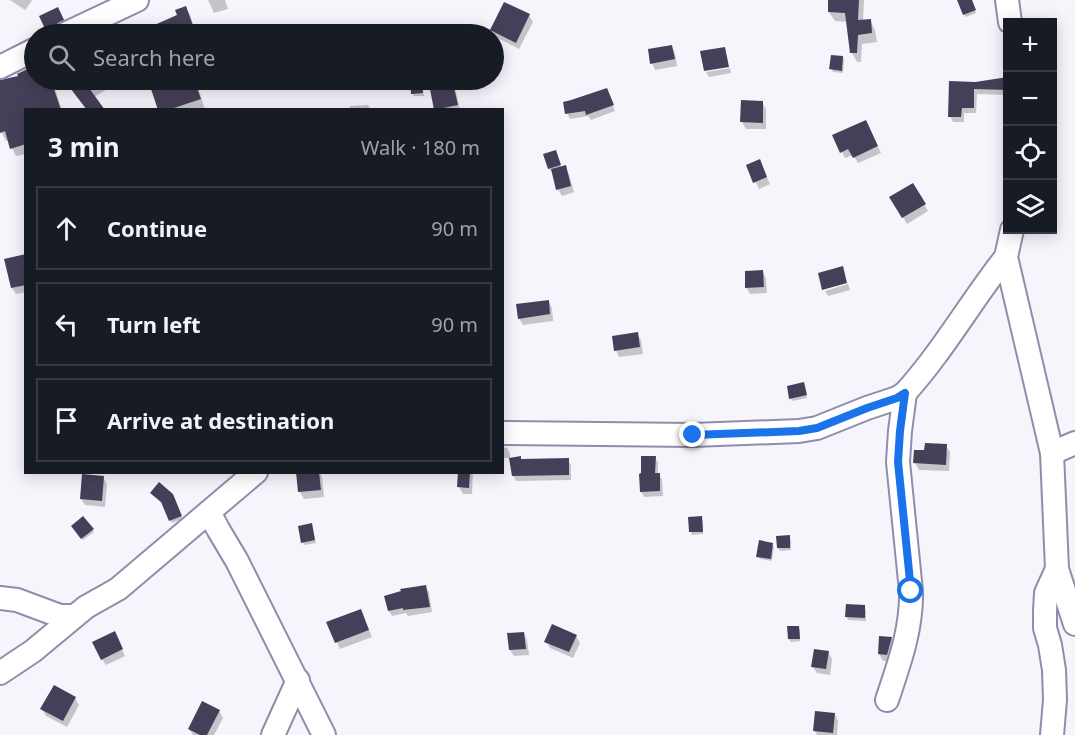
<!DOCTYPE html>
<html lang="en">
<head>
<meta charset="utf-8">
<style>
  body { margin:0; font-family:"Noto Sans",sans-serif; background:#20242c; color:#f1f3f6 }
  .controls { position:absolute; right:18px; top:18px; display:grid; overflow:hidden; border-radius:0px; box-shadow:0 3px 15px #0003 }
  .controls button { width:54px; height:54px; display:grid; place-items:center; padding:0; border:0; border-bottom:2px solid #363941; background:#171b24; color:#f1f3f6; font:30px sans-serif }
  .stop { position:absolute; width:18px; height:18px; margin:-14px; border:4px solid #1a73e8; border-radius:50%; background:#fff }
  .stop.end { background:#1a73e8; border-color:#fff; box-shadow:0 2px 6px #0008 }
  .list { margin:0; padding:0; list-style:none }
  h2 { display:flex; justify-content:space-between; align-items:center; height:78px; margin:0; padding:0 24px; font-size:26px }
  h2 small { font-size:20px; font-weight:400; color:#9ea1a6 }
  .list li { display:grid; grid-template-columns:39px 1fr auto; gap:18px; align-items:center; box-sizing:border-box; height:84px; margin:0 12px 12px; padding:0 12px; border:2px solid #363941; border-radius:0px }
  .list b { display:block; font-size:22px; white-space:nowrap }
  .list em { font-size:20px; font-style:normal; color:#9ea1a6 }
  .icon { flex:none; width:33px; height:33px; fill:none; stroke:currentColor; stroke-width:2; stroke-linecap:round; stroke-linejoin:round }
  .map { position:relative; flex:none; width:1075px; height:735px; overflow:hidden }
  .search { position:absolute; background:#171b24; box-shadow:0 3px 15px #0003; left:24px; top:24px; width:480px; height:66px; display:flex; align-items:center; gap:15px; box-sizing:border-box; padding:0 21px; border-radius:33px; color:#9ea1a6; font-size:22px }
  .panel { position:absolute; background:#171b24; box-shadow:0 3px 15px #0003; left:24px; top:108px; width:480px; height:366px; border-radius:0px }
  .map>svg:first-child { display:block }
  .shadow { fill:#0003 }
  .building { fill:#454059 }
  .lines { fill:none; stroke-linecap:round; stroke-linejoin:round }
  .minor-casing { stroke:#918caa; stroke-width:26 }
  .minor { stroke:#fff; stroke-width:22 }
  .route { stroke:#1a73e8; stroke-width:8 }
</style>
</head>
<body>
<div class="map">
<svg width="1075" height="735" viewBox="0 0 1075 735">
  <rect width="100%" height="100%" fill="#f6f5fc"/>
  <!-- shadow -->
  <g class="shadow">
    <polygon points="10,0 31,0 32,1 25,10"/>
    <polygon points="208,0 225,0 228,9 214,13"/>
    <polygon points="830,0 864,0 863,21 870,20 875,30 877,42 862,44 861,62 857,62 852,53 848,22 835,21 829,12"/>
    <polygon points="972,0 976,13 966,17 964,14"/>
    <polygon points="186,8 190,15 196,34 138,34 179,16"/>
    <polygon points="529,15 533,22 519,49 496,37 492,30"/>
    <polygon points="62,16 67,27 56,34 49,34 41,17"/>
    <polygon points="671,46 675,53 677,66 655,70 652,63"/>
    <polygon points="843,57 844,60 843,73 833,72 831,69"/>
    <polygon points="34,67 34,80 52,80 62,110 26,110 26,154 16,156 12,148 9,140 6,141 0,129 0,81 20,77 28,70"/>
    <polygon points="730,68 731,73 709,77 706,72"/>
    <polygon points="1008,79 1008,95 977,94 976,113 964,113 964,122 953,122 950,116 975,83"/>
    <polygon points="65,80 123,80 94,97 87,110"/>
    <polygon points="185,80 194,80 198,87 205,110 165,110 155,89"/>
    <polygon points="411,80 421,80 424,96 414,96 412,94"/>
    <polygon points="452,85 456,92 460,110 436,110"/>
    <polygon points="609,95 615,111 591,120 588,116 570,119 567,113"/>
    <polygon points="762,102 766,109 766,129 746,129 742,122"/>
    <polygon points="368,105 371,110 350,110 350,106"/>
    <polygon points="869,128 881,153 858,163 853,155 845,158 842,152"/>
    <polygon points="557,154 561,168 565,167 569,174 574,192 562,196 558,189 553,170 550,171 549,168"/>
    <polygon points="748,166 763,168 770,184 759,189"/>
    <polygon points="912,185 928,211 907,224 891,197"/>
    <polygon points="26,256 26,292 16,294 12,288"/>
    <polygon points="763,272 766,279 767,293 750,294 746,287"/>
    <polygon points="848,284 850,290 828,296 825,291"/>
    <polygon points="548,301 552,308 553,321 523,325 519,318"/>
    <polygon points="637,334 641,340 643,354 619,357 616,350"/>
    <polygon points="805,387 807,398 792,401 791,398"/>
    <polygon points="946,446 950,452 949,471 919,470 915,463"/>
    <polygon points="502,447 507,448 510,454 510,458 502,458"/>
    <polygon points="655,457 658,463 658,474 662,479 663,496 644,497 641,491"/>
    <polygon points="522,460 568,460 571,465 571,480 516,481 513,475"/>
    <polygon points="319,472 322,477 324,497 304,499 300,492 298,473"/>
    <polygon points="459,472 473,472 472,494 463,494 459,487"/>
    <polygon points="103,477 107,484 105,507 85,505 81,499"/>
    <polygon points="152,493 174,498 182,519 172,523 163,504"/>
    <polygon points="701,518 703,521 703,534 692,535 691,532"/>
    <polygon points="312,527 316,543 304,545 303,542"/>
    <polygon points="74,529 92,529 94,532 83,540"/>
    <polygon points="789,537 791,540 791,550 780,551 778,548"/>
    <polygon points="772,544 774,547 772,561 760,559 758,556"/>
    <polygon points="425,587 429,592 432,612 408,616 406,613 392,616 389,611"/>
    <polygon points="864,607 866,610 866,621 848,620 847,617"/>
    <polygon points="361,611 372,637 340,649 328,623"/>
    <polygon points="798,627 800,630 800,641 791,642 789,639"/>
    <polygon points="524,633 527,640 529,655 514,656 510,650"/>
    <polygon points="576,636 580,643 573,658 550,648 546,641"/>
    <polygon points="891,638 895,645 891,661 883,661 879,654"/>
    <polygon points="118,640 125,656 106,665 102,659"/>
    <polygon points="828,652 832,659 830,675 817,673 813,667"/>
    <polygon points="75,698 79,705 67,727 46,716 42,709"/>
    <polygon points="219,711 223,718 214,735 193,735 189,729"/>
    <polygon points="835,714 838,721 837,735 817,735 815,731"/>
  </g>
  <!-- building -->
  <g class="building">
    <polygon points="828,0 859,0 858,20 871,19 872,33 858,35 857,53 850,53 845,13 828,12"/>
    <polygon points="957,0 972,0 976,10 963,15"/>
    <polygon points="504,2 530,14 516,43 490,30"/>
    <polygon points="186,6 196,34 134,34 177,15 175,10"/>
    <polygon points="58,7 64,20 59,22 53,28 46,31 39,16"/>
    <polygon points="672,45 675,59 650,64 648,49"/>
    <polygon points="725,47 729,67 704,71 700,51"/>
    <polygon points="831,55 843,56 842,71 829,69"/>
    <polygon points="34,66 34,80 51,80 61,110 26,110 26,144 10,149 5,131 0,133 0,80 18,76 17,74"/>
    <polygon points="1008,77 1008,90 974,89 974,108 962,108 961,117 948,117 949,81 975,82"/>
    <polygon points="64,80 103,80 89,88 105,110 87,110"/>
    <polygon points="180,80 194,80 201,99 168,110 158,110 151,89"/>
    <polygon points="410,80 422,80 423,93 411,94"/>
    <polygon points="453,83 458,105 434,110 430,89"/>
    <polygon points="607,88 614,105 586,115 585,111 565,114 563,102 571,100"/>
    <polygon points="741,100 763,101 763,123 740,122"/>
    <polygon points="866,120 878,146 853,158 848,149 840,153 832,135"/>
    <polygon points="556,150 561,165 548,169 543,154"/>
    <polygon points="760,159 767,177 753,183 746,165"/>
    <polygon points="566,165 571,186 556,190 551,169"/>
    <polygon points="913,183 926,204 902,218 889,197"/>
    <polygon points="26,254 26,285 11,288 4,259"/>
    <polygon points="843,266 847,283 822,290 818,273"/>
    <polygon points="763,270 764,287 745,288 745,271"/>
    <polygon points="549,300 550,314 518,319 516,304"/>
    <polygon points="638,332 640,347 614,351 612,336"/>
    <polygon points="804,382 807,395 789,399 787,386"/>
    <polygon points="925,443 947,444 946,465 913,463 914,450 924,450"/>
    <polygon points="521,456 521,459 569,458 569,475 512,476 509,458"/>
    <polygon points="641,456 656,456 655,473 660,473 660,491 640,492 639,474 641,473"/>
    <polygon points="296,472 319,472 321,490 298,492"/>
    <polygon points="458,472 470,472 469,488 457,487"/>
    <polygon points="82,474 104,476 102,501 80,499"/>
    <polygon points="159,482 173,494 182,516 169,521 161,502 150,493"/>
    <polygon points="83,516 94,529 81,539 71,526"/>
    <polygon points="702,516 703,532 689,532 688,517"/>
    <polygon points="312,523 315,540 301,543 298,526"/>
    <polygon points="790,535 790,548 777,548 776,536"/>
    <polygon points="759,540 773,543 771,559 756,557"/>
    <polygon points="426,585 430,607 403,610 403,608 388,611 384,596 401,591 400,589"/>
    <polygon points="846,604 865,605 865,618 845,617"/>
    <polygon points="361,609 369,630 335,643 326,622"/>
    <polygon points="552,624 577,635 569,652 544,642"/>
    <polygon points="787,626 799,626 800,639 788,639"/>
    <polygon points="115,631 123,649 101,660 92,642"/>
    <polygon points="524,632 526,649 509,650 507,633"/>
    <polygon points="879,636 892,637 887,655 878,654"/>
    <polygon points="814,649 829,651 826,669 811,667"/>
    <polygon points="54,685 76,697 63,721 40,709"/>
    <polygon points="202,701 220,710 207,735 200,735 188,729"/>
    <polygon points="815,711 835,713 833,733 813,731"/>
  </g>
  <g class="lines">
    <!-- minor casing -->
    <g class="minor-casing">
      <g id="minor">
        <polyline points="1007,0 1010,22"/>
        <polyline points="65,34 137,0"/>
        <polyline points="0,67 34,50"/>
        <polyline points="1012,230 1006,257 1052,453 1057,569 1075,624"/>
        <path d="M 502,433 L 693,435 L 799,431 L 817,428 L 867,408 L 897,398 L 905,393 C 943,351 971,301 1006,257"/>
        <polyline points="1052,453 1075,443"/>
        <polyline points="209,512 218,529 237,561 324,735"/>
        <polyline points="0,598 17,600 60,616 74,616"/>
        <polyline points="0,673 33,651 86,607 118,589 256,472"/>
        <path d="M 887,700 C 899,664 912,629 911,591 L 898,462 L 900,431 L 905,393"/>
        <polyline points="273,735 298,680"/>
        <polyline points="1052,735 1055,700 1054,670 1050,645 1045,628 1045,611 1046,593 1057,569"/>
      </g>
    </g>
    <!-- minor -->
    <use href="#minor" class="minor"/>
  </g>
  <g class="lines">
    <!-- route -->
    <polyline class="route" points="693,435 799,431 817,428 867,408 897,398 905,393 900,431 898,462 911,591"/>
  </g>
</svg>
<div class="controls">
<button>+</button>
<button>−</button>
<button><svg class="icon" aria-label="locate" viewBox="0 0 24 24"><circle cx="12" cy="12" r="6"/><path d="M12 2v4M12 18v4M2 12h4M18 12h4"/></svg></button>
<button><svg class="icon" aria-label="layers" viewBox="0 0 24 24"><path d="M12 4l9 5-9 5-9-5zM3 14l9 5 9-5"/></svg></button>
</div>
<div class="stop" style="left:911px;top:591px"></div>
<div class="stop end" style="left:693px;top:435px"></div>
<div class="search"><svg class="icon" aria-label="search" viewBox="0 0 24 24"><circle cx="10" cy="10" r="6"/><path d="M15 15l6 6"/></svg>Search here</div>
<section class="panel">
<h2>3 min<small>Walk · 180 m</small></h2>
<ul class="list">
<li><svg class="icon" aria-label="ahead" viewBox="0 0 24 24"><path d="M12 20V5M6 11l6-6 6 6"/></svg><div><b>Continue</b></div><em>90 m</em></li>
<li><svg class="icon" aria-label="left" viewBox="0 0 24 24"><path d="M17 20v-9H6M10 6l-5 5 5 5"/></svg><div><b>Turn left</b></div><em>90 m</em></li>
<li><svg class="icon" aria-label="arrive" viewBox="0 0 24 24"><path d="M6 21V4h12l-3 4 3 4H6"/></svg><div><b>Arrive at destination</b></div></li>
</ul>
</section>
</div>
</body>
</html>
